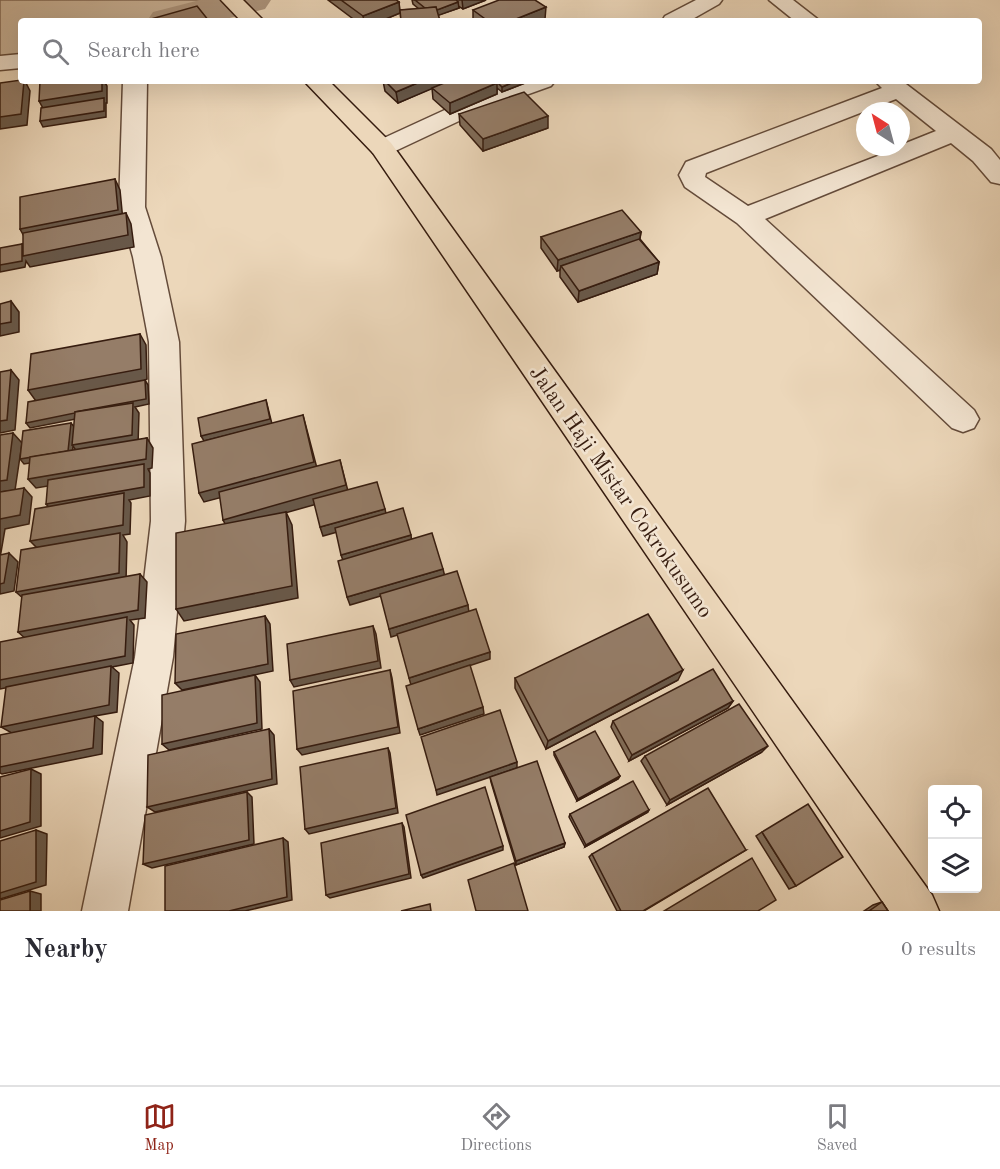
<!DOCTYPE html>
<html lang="en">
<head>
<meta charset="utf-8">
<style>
  body { margin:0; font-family:"Old Standard TT",serif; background:#f7f7f7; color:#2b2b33 }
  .controls { position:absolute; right:18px; bottom:18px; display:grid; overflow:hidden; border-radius:6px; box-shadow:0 6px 24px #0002 }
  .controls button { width:54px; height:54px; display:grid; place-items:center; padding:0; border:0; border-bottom:2px solid #e1e1e2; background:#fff; color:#2b2b33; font:30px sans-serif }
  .compass { position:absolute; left:856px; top:102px; width:54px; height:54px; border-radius:50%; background:#fff; box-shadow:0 6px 24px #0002; rotate:324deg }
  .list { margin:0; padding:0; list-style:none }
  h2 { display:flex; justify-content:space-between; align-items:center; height:78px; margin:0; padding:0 24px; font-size:26px }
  h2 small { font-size:20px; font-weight:400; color:#7c7c81 }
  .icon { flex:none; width:33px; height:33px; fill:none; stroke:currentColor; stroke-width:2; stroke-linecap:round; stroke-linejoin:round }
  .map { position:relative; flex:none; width:1000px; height:911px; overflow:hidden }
  .search { position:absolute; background:#fff; box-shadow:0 6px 24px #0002; left:18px; right:18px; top:18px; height:66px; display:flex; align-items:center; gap:15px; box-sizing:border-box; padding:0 21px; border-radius:6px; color:#7c7c81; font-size:22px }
  .sheet { height:174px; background:#fff }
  nav { display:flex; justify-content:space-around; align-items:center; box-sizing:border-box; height:84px; border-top:2px solid #e1e1e2; background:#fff; font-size:16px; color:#7c7c81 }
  nav a { display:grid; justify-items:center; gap:3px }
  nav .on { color:#8f2418 }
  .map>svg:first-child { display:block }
  .green { fill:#cdb79d; stroke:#826a56; stroke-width:1.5 }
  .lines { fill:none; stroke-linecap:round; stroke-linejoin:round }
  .river { fill:#ae9780; fill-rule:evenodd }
  .minor-casing { stroke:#644b3a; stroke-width:3 }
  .major-casing { stroke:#361c0f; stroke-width:3 }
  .minor { fill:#f3e5d2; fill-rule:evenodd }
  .major { fill:#ecd7ba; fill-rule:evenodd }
  .wall { fill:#806c59; stroke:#361c0f; stroke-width:1.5 }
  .shaded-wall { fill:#685849; stroke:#361c0f; stroke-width:1.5 }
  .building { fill:#957d68; stroke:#361c0f; stroke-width:1.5 }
  .labels { text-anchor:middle; stroke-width:5; stroke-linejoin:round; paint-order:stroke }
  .street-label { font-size:22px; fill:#361c0f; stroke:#f3e5d2 }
</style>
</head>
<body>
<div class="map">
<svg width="1000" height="911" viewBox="0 0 1000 911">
  <rect width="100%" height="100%" fill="#ecd7ba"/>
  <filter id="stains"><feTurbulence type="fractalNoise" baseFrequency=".00333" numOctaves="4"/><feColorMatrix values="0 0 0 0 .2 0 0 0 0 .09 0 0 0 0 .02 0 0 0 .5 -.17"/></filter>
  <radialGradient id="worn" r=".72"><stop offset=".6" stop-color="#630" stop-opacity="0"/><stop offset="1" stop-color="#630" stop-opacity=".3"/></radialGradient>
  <!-- green -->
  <polygon class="green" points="0,0 209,0 212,4 160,21 21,21 21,54 0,57"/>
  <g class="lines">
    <!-- river -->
    <polygon class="river" points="200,0 271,0 265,9 218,21 147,21 153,12"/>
    <!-- minor casing -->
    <g class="minor-casing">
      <g id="minor">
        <polygon points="696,0 722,0 719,4 689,21 662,21 665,16"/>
        <polygon points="769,0 793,0 820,21 795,21"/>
        <polygon points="21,54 21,68 0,70 0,56"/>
        <polygon points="123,81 147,81 145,207 161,257 179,342 185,521 173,657 128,911 82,911 135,657 151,521 149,342 133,257 119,207"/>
        <polygon points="521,81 555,81 551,86 476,113 391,153 382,156 373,153 370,148 373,143 460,103"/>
        <path d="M 875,81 L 902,81 L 991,149 L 1000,160 L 1000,184 L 991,182 L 973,161 L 951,143 L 765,219 L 974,410 L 979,419 L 974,428 L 963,432 L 952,428 L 737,223 L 685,187 L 679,175 L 686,162 L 882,88 ZM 896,99 L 936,131 L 901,145 L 901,147 L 748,206 L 705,177 L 706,173 Z"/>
      </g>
    </g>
    <!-- major casing -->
    <g class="major-casing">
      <g id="major">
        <polygon points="221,0 243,0 264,21 241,21"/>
        <polygon points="304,81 329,81 391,143 932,895 939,911 889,911 373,153"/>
      </g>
    </g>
    <!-- minor -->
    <use href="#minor" class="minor"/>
    <!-- major -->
    <use href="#major" class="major"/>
  </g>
  <!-- wall -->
  <g class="wall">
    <polygon points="328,0 396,0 399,2 400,13 381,21 356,21"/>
    <polygon points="412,0 486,0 463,9 458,6 459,8 438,15 440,21 401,21 400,10 419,9 413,4"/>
    <polygon points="473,10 545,19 539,21 473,21"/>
    <polygon points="383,81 443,81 443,83 525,83 502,92 497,88 497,94 450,114 433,99 432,88 398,103 385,91"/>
    <polygon points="459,114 548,128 483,151 460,125"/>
    <polygon points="641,232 640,239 659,262 657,274 578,302 560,277 560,270 557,271 541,248 541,237"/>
    <polygon points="515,678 678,680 546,749 515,688"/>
    <polygon points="733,701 728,708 629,761 611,727 613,721"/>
    <polygon points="554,752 620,776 618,779 577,801 554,755"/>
    <polygon points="762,752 667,805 641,761 645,756"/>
    <polygon points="490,777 565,843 564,847 516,865 491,782"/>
    <polygon points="648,812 585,847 569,817 570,814"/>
    <polygon points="762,832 796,886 789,889 756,836"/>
    <polygon points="746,850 644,911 617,911 589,857 592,854"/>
    <polygon points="882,902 888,911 864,911 873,905"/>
  </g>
  <!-- shaded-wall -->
  <g class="shaded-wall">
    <polygon points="462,0 486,0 463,9"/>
    <polygon points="399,2 400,13 381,21 364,21 363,16"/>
    <polygon points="458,2 459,8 431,18 431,12"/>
    <polygon points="546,7 545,19 539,21 511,21"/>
    <polygon points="24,81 25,81 30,91 27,125 0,129 0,117"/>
    <polygon points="102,81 104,81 107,86 107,103 106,103 106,117 43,127 40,121 45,112 39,101"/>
    <polygon points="422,81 443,81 443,84 398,103 396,92"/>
    <polygon points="516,81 525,81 525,83 502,92 502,87"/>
    <polygon points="497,83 497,94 450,114 450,103"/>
    <polygon points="548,116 548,128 483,151 483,139"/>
    <polygon points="115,179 120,190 123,221 26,240 20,229"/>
    <polygon points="126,213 131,224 134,247 30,267 26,261 25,267 0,272 0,265 22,244"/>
    <polygon points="641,232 639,243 561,266 560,270 557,271 558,260"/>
    <polygon points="659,262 657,274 578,302 579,291"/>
    <polygon points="11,301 19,312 19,332 0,336 0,324"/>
    <polygon points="140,334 146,345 147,379 145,380 148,385 149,404 135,407 139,413 138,445 79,455 73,446 72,456 24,464 20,459 71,423 75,428 132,408 30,428 26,423 36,401 28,390"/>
    <polygon points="11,370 19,380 15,430 0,433 0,421"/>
    <polygon points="266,400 272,424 204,441 201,436"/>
    <polygon points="303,415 318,472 204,502 199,493"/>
    <polygon points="13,433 22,443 15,490 0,492 0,481"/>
    <polygon points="147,438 153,448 152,468 148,469 150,473 150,496 129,500 131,503 130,534 123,535 127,542 126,581 25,600 16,592 39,550 30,541 54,513 46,504 144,470 36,488 28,479"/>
    <polygon points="340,460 349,495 228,529 223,520"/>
    <polygon points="24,488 32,497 29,524 5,529 0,558 0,519"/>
    <polygon points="385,509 387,518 323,536 320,527"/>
    <polygon points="286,512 292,525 298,598 184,621 176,609"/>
    <polygon points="411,535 412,544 344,563 341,555"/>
    <polygon points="9,553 18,562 14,591 0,594 0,584"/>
    <polygon points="443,569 445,577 350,605 347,597"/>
    <polygon points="140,574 147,582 145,618 130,620 134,625 133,663 112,667 119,673 117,712 95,716 103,722 102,754 2,774 0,773 0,767 12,733 1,727 111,667 0,689 0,680 27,640 18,632"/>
    <polygon points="468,605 469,613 391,637 389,629"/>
    <polygon points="265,616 270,624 273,671 182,690 175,683"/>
    <polygon points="373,626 376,634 381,668 294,687 290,680"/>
    <polygon points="490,652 490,659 411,685 409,678"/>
    <polygon points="390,670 392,678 400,733 302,755 297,749"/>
    <polygon points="683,670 678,680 546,749 548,741"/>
    <polygon points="255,675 260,682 262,729 169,750 162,744"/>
    <polygon points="733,701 728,708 629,761 632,755"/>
    <polygon points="483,707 484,714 420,735 418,729"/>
    <polygon points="269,729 274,735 277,784 155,812 147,807"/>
    <polygon points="768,746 762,752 667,805 670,800"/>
    <polygon points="388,748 390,753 398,813 309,834 305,829"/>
    <polygon points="517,762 517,768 437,795 436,790"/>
    <polygon points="31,769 41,774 41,826 0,838 0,831"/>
    <polygon points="620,776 618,779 577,801 578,799"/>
    <polygon points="247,792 252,797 254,844 152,868 143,864"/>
    <polygon points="649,810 648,812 585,847 586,845"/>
    <polygon points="402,823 404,827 411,878 330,898 326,895"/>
    <polygon points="36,830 47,834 46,885 0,899 0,893"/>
    <polygon points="283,838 288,842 292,900 245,911 229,911"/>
    <polygon points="565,843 564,847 516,865 516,861"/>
    <polygon points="503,846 503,850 423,878 421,875"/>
    <polygon points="30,891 41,894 41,911 30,911"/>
  </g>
  <!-- building -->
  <g class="building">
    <polygon points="341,0 396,0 399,2 363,16"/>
    <polygon points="415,0 456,0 458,2 437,10 436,7 425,8"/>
    <polygon points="499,0 535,0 546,7 511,21 488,21 473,10"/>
    <polygon points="197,6 209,21 144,21"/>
    <polygon points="436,7 440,21 401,21 400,10"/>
    <polygon points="21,80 21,81 24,81 21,114 0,117 0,83"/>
    <polygon points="40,81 102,81 102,91 39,101"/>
    <polygon points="385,81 422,81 396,92"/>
    <polygon points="449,81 495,81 497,83 450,103 432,88"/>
    <polygon points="496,81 516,81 502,87"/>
    <polygon points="524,92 548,116 483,139 459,114"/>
    <polygon points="104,98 104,111 40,121 41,108"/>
    <polygon points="115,179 118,210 20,229 20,197"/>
    <polygon points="622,210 641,232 558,260 541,237"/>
    <polygon points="126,213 128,235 23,256 23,233"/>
    <polygon points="639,239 659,262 579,291 561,266"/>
    <polygon points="22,244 22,261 0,265 0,248"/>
    <polygon points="11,301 11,322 0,324 0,304"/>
    <polygon points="140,334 141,369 28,390 31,354"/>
    <polygon points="11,370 7,420 0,421 0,372"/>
    <polygon points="145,380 146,399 75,412 75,413 26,423 28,402"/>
    <polygon points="266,400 270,419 201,436 198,418"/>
    <polygon points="133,403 132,435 72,445 75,412"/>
    <polygon points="303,415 314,462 199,493 192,444"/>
    <polygon points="71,423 68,451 20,459 23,431"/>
    <polygon points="13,433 7,480 0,481 0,435"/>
    <polygon points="147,438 146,459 28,479 30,457"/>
    <polygon points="340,460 346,485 223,520 219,492"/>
    <polygon points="144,464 144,487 46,504 48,480"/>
    <polygon points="377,482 385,509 320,527 313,499"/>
    <polygon points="24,488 20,515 0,519 0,492"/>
    <polygon points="124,493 123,525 30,541 35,509"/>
    <polygon points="403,508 411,535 341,555 335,528"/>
    <polygon points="286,512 292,586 176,609 176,533"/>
    <polygon points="120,533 119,573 16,592 21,550"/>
    <polygon points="432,533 443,569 347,597 338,561"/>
    <polygon points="9,553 4,583 0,584 0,555"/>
    <polygon points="457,571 468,605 389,629 380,594"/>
    <polygon points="140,574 138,610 18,632 22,595"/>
    <polygon points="476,609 490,652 409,678 397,634"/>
    <polygon points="648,614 683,670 548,741 515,678"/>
    <polygon points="265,616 268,664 175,683 176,634"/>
    <polygon points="127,617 125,656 0,680 0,642"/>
    <polygon points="373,626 378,661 290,680 287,644"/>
    <polygon points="470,665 483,707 418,729 406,686"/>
    <polygon points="111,666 109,705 1,727 6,687"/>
    <polygon points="713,669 733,701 632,755 613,721"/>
    <polygon points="390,670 398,727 297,749 293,691"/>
    <polygon points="255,675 257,723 162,744 162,695"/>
    <polygon points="739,704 768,746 670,800 645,756"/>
    <polygon points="500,710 517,762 436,790 421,737"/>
    <polygon points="95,716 93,748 0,767 0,735"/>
    <polygon points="269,729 272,779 147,807 148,755"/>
    <polygon points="595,731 620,776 578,799 554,752"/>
    <polygon points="388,748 396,808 305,829 300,767"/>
    <polygon points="537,761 565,843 516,861 490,777"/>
    <polygon points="31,769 30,822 0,831 0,777"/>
    <polygon points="633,781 649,810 586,845 570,814"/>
    <polygon points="485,787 503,846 421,875 406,815"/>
    <polygon points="708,788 746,850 643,911 621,911 592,854"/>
    <polygon points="247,792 249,840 143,864 145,815"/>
    <polygon points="808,804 843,857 796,886 762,832"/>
    <polygon points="402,823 409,874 326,895 321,843"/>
    <polygon points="36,830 36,882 0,893 0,841"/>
    <polygon points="283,838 287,897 229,911 165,911 165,866"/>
    <polygon points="752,858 776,900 758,911 664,911"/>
    <polygon points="514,863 528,911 476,911 468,880"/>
    <polygon points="30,891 30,911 0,911 0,900"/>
    <polygon points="882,902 888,911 869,911"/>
    <polygon points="430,904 431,911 401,911"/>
  </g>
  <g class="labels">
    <!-- street labels -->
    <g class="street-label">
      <text transform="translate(622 491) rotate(55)" y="8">Jalan Haji Mistar Cokrokusumo</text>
    </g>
  </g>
  <rect width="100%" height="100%" filter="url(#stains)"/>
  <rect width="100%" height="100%" fill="url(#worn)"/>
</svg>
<div class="controls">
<button><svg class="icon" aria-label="locate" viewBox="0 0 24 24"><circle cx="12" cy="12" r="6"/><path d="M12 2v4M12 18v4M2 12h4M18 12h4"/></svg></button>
<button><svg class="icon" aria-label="layers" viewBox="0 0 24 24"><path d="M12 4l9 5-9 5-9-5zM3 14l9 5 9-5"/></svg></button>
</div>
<svg class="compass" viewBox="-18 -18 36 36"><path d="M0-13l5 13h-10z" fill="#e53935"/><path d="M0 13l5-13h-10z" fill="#7c7c81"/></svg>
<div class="search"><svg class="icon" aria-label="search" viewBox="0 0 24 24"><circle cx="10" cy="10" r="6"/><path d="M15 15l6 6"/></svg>Search here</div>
</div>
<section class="sheet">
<h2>Nearby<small>0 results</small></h2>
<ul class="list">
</ul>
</section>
<nav>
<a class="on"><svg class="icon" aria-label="map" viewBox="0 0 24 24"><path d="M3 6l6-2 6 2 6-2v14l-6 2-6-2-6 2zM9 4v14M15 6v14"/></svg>Map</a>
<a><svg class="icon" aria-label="directions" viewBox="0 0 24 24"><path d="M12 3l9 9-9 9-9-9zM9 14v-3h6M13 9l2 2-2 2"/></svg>Directions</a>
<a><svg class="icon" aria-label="saved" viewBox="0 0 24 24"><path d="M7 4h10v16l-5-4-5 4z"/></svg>Saved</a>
</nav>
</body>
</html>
